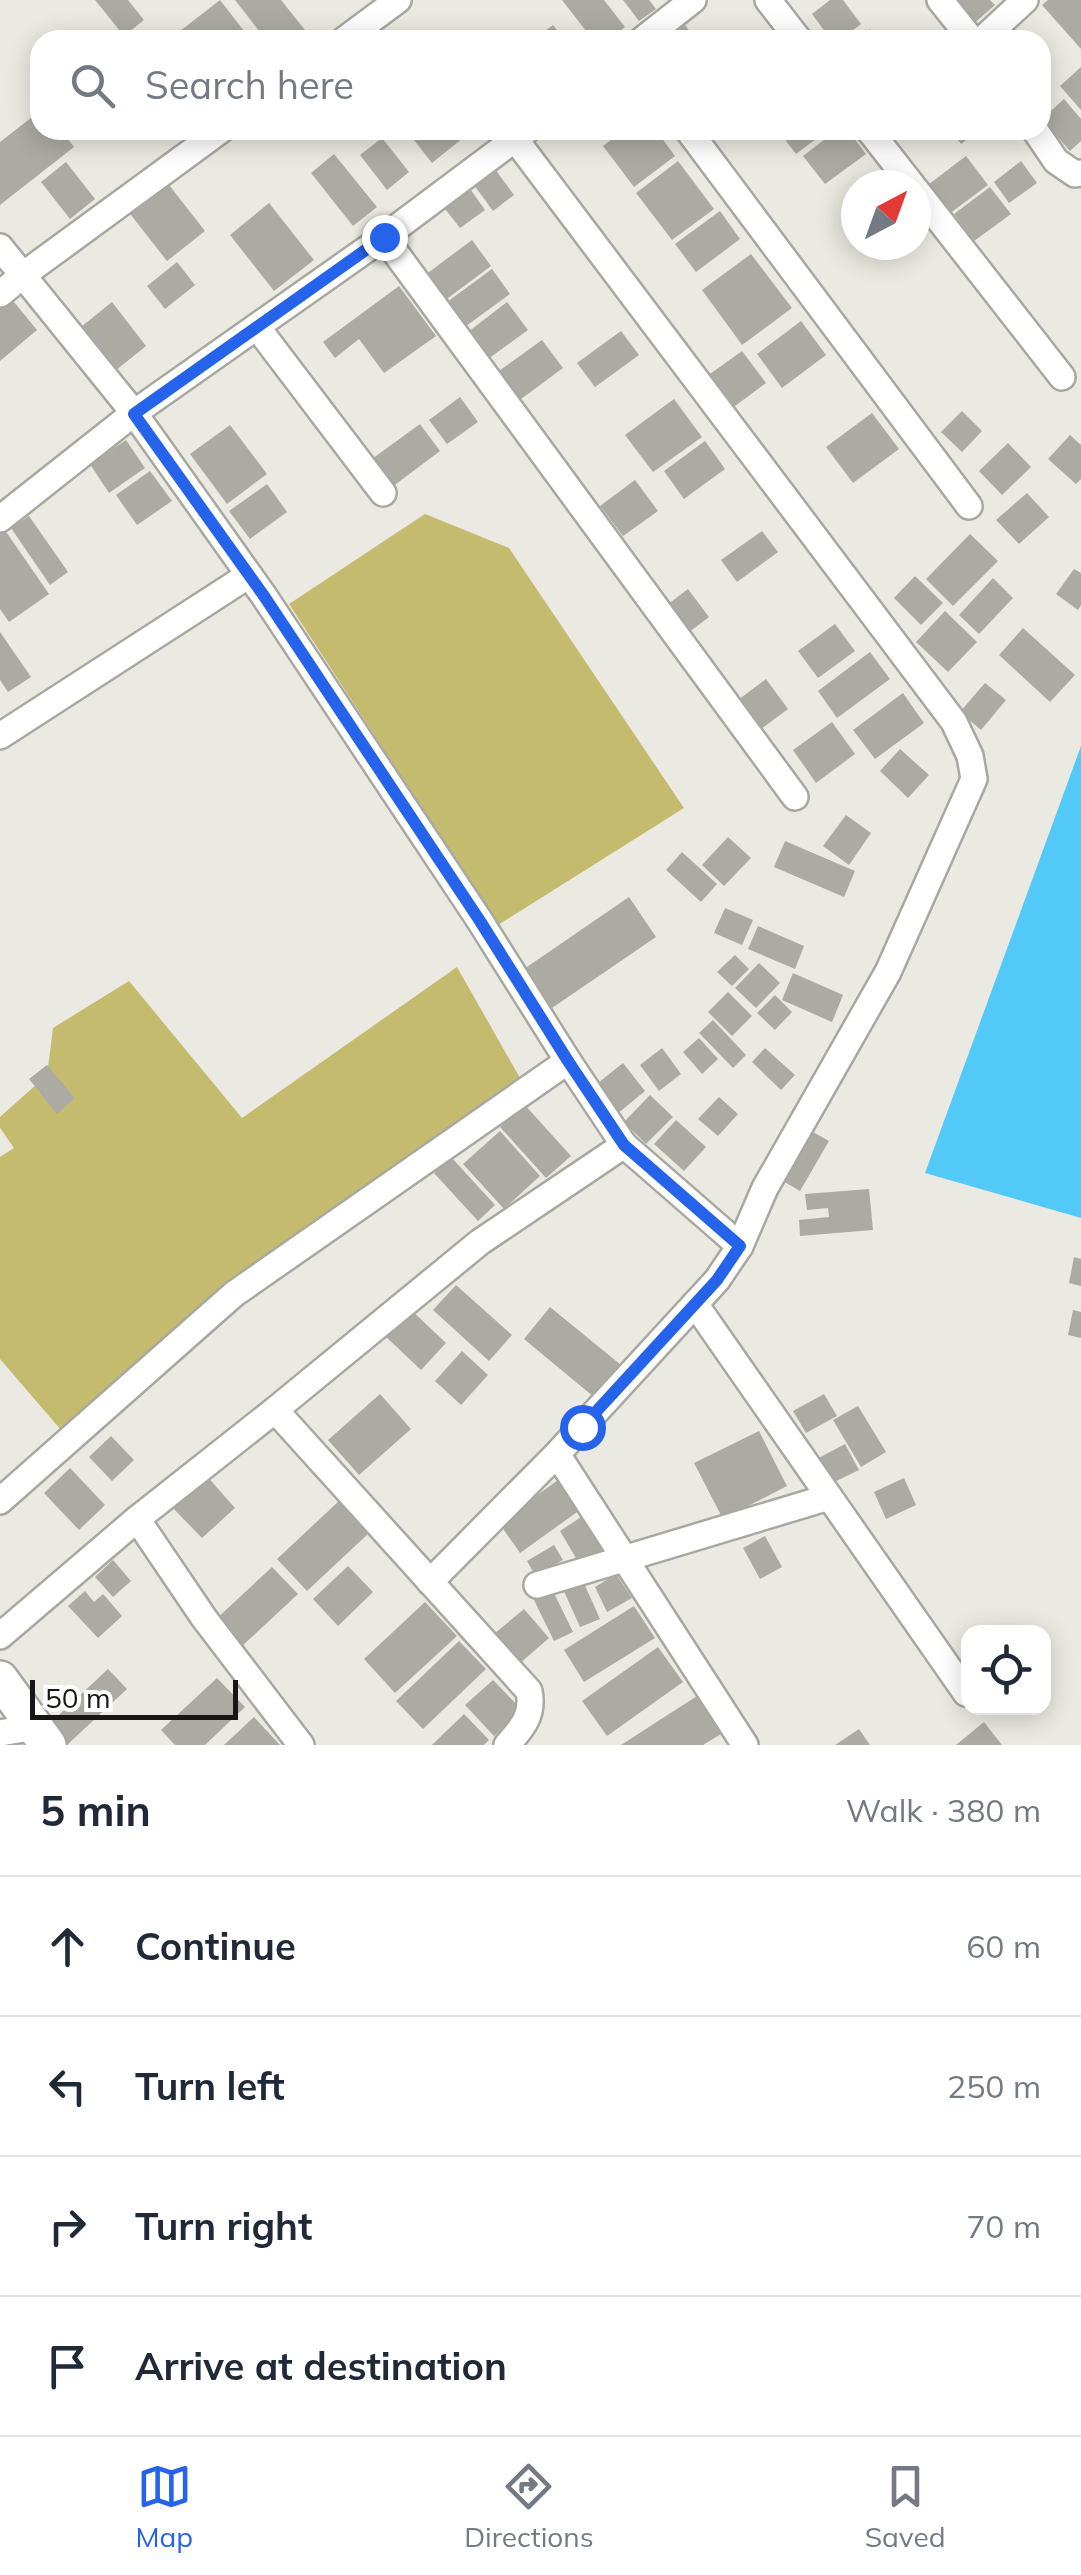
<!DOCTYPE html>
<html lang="en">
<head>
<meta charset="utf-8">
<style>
  body { margin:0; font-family:Mulish,sans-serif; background:#f6f6f7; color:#1f2937 }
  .controls { position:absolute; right:30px; bottom:30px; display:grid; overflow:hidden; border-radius:20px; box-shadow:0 5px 25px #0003 }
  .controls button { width:90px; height:90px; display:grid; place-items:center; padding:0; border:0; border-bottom:2px solid #e0e1e3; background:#fff; color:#1f2937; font:50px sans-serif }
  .compass { position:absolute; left:841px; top:170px; width:90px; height:90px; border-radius:50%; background:#fff; box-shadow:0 5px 25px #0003; rotate:41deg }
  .scale { position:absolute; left:30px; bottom:25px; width:208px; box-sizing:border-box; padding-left:10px; border:5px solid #181715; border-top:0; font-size:28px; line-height:35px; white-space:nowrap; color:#181715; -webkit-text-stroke:8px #fff; paint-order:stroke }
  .stop { position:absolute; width:30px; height:30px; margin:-22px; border:8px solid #2563eb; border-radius:50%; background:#fff }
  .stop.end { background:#2563eb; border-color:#fff; box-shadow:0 2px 10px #0008 }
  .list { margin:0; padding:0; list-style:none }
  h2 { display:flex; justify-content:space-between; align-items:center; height:130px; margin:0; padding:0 40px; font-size:42px }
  h2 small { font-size:32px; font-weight:400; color:#747a83 }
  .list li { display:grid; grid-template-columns:65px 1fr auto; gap:30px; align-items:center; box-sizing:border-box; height:140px; padding:0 40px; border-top:2px solid #e0e1e3 }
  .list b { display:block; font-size:38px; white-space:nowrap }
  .list em { font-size:32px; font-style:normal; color:#747a83 }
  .icon { flex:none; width:55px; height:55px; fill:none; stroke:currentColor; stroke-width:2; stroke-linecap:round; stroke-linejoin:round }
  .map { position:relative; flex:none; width:1081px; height:1745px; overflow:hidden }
  .search { position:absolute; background:#fff; box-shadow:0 5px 25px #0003; left:30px; right:30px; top:30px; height:110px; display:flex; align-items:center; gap:25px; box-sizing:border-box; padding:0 35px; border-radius:30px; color:#747a83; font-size:38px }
  .sheet { height:690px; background:#fff }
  nav { display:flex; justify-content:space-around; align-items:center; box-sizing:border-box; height:140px; border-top:2px solid #e0e1e3; background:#fff; font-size:28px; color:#747a83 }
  nav a { display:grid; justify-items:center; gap:5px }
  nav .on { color:#2563eb }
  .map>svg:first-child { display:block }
  .green { fill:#c4bb6f }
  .water { fill:#52c9f7 }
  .building { fill:#acaba3 }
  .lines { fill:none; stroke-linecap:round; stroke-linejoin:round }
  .street-casing { stroke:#a9a8a0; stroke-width:30 }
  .secondary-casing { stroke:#a9a8a0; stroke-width:40 }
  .street { stroke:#fff; stroke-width:25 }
  .secondary { stroke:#fff; stroke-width:35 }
  .route { stroke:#2563eb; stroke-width:12 }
</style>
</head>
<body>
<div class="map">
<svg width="1081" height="1745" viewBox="0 0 1081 1745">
  <rect width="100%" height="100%" fill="#ebeae2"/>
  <!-- green -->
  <g class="green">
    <polygon points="425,514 509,548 684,808 498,925 289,604"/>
    <polygon points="457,967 520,1078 61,1430 0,1359 0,1157 14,1148 0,1128 0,1117 47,1075 53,1028 129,981 242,1118"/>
  </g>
  <!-- water -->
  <polygon class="water" points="1081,746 1081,1218 925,1173"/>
  <!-- building -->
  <g class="building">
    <polygon points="95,0 128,0 144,20 124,36"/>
    <polygon points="220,0 251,40 187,40 180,31"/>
    <polygon points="235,0 281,0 313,40 266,40"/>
    <polygon points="562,0 604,0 625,27 609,40 593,40"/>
    <polygon points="623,0 649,0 656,9 639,21"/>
    <polygon points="830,0 843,0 861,24 840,40 831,40 812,14"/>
    <polygon points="948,0 990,0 995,5 971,26"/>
    <polygon points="1048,0 1081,0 1081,49 1042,5"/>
    <polygon points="680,18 696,40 650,40"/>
    <polygon points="553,25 565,40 533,40"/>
    <polygon points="870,29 879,40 855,40"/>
    <polygon points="381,30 389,40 368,40"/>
    <polygon points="769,30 776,40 756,40"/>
    <polygon points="1081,67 1081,110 1060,86"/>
    <polygon points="1064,99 1081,119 1081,141 1070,151 1042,119"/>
    <polygon points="40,111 40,130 61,130 74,147 0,205 0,142"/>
    <polygon points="406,130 457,130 463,138 432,163"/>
    <polygon points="624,130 656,130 675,156 634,187 603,146"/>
    <polygon points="784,130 828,130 796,154 780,133"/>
    <polygon points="837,130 848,130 866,154 825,184 803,156"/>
    <polygon points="950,130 980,130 961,144"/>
    <polygon points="382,138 409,172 387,190 360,155"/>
    <polygon points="334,154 377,207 353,226 311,173"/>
    <polygon points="966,156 988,185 945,217 924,188"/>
    <polygon points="678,161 714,209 672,240 636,193"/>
    <polygon points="1021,161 1037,183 1009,203 994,182"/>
    <polygon points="66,162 95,199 70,219 41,182"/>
    <polygon points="495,169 514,195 493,211 474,185"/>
    <polygon points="162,176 205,231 167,261 124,206"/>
    <polygon points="468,186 485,210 460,228 442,205"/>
    <polygon points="990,187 1011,214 974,241 954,214"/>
    <polygon points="856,194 856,223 842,204"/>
    <polygon points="269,203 314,260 274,291 230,235"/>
    <polygon points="720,211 740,239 696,272 675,244"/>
    <polygon points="472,240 491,266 444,301 425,275"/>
    <polygon points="751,254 792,308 742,345 702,290"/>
    <polygon points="177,262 195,285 165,309 147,286"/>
    <polygon points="492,269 510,294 466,326 447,302"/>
    <polygon points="399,286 436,336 384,373 359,339 335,358 323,342"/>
    <polygon points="9,296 37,330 0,361 0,304"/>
    <polygon points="112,302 146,346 115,371 81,327"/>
    <polygon points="507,302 528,330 488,359 468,332"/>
    <polygon points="801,321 826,355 782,388 757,354"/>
    <polygon points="621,331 639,355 595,387 577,363"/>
    <polygon points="542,340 563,368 517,402 496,373"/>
    <polygon points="742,351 766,383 727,412 703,379"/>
    <polygon points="460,397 478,422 447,444 429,420"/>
    <polygon points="674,399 702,437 653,472 625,435"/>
    <polygon points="962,411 982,431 962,452 941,432"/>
    <polygon points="872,413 899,449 853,483 826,447"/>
    <polygon points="420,424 440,451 392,487 372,459"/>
    <polygon points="230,425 267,474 227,504 190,454"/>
    <polygon points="1070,435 1081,445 1081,479 1076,484 1048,459"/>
    <polygon points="126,440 145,468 109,493 90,464"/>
    <polygon points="705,441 725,469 684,499 664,471"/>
    <polygon points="1008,443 1031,467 1002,495 979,471"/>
    <polygon points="150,471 172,501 137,525 116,495"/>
    <polygon points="635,480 658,511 623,536 600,506"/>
    <polygon points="267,484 287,512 250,539 229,511"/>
    <polygon points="1027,493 1049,517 1019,544 996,520"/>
    <polygon points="29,516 68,572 50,585 11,528"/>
    <polygon points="0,523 49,594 9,622 0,609"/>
    <polygon points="762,531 778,552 737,582 721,560"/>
    <polygon points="970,534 998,561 953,606 926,579"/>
    <polygon points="1074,569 1081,573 1081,605 1078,610 1056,594"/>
    <polygon points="915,576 943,603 921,625 894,598"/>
    <polygon points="993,578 1013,598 979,634 959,615"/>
    <polygon points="688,589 709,617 688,633 667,605"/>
    <polygon points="945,611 977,642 948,672 916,642"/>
    <polygon points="835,624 855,651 818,678 798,651"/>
    <polygon points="1023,628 1075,675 1050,702 999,655"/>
    <polygon points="0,632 31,677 8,692 0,680"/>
    <polygon points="870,652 890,679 837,718 818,691"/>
    <polygon points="766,679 788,709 761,729 738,700"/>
    <polygon points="985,683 1006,700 981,730 960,712"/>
    <polygon points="903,693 924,723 875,759 853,730"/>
    <polygon points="832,722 855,754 816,783 793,750"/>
    <polygon points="900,749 929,775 908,798 880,771"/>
    <polygon points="846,815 871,833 849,865 823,846"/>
    <polygon points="728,837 751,858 724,886 702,865"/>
    <polygon points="785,841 855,871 844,897 774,867"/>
    <polygon points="682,852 717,884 701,902 666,870"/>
    <polygon points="629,897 656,937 552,1008 524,969"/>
    <polygon points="725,908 753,920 742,945 714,933"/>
    <polygon points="758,926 804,946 795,969 748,949"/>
    <polygon points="735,955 749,969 732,986 717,972"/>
    <polygon points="759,963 780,983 756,1008 735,988"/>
    <polygon points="793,973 843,995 832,1022 782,1000"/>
    <polygon points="728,992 752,1016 732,1036 708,1012"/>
    <polygon points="775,995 792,1012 775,1030 757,1013"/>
    <polygon points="713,1020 746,1055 733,1068 699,1033"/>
    <polygon points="699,1038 718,1059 702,1074 683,1052"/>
    <polygon points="662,1048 681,1074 659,1091 640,1065"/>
    <polygon points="765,1048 795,1075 781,1090 752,1062"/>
    <polygon points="623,1063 645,1091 616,1115 593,1087"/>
    <polygon points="47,1065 75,1098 57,1114 29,1079"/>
    <polygon points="650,1095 673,1117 646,1144 624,1122"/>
    <polygon points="719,1097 738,1114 718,1136 698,1119"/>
    <polygon points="524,1104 571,1156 546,1178 500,1127"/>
    <polygon points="676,1120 706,1147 684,1171 654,1144"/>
    <polygon points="804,1127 829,1141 800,1191 776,1177"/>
    <polygon points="500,1131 540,1176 504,1209 463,1164"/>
    <polygon points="452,1158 495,1205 478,1221 434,1173"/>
    <polygon points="869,1189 873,1230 800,1236 799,1220 829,1217 828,1208 807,1210 805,1194"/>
    <polygon points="1074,1257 1081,1259 1081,1286 1069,1283"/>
    <polygon points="456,1285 512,1335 489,1361 433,1310"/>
    <polygon points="408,1307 446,1343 421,1370 383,1334"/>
    <polygon points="550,1307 621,1365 594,1397 524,1339"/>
    <polygon points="1073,1310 1081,1312 1081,1338 1068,1335"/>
    <polygon points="462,1351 488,1375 461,1405 435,1381"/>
    <polygon points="380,1394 411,1429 359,1475 328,1440"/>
    <polygon points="824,1394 837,1416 806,1433 793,1411"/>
    <polygon points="858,1406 886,1452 861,1467 833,1420"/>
    <polygon points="759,1431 787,1486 723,1519 694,1463"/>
    <polygon points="111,1436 134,1460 112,1481 89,1457"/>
    <polygon points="845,1444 859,1470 826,1486 813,1461"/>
    <polygon points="70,1468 105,1505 79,1530 44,1493"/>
    <polygon points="204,1473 235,1508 202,1538 170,1505"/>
    <polygon points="904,1478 916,1505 886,1519 874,1492"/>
    <polygon points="558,1480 580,1510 520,1553 499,1523"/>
    <polygon points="339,1501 369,1533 307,1591 277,1559"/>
    <polygon points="584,1515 606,1551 580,1565 560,1531"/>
    <polygon points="765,1536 782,1567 760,1579 743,1548"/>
    <polygon points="554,1545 563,1560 535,1575 527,1561"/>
    <polygon points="113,1560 131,1581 113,1597 95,1577"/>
    <polygon points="348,1566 373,1592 338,1626 313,1599"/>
    <polygon points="272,1567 298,1594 240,1648 214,1621"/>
    <polygon points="616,1574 632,1598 607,1612 595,1587"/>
    <polygon points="583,1581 600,1619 580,1627 563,1589"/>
    <polygon points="552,1589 573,1632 554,1641 533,1598"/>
    <polygon points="85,1591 94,1602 103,1594 122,1616 98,1638 68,1606"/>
    <polygon points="425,1602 457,1636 395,1693 364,1659"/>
    <polygon points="634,1606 655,1638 584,1682 564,1650"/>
    <polygon points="524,1609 549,1638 519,1664 494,1634"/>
    <polygon points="459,1641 486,1669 423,1729 396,1701"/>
    <polygon points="658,1647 683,1682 607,1736 582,1701"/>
    <polygon points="108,1669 127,1689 67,1745 63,1745 46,1727"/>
    <polygon points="217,1678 245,1707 205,1745 175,1745 161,1730"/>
    <polygon points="493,1680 522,1710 494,1736 465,1705"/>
    <polygon points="697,1696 721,1734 703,1745 621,1745"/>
    <polygon points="464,1714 489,1740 484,1745 432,1745"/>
    <polygon points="254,1717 280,1745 224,1745"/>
    <polygon points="984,1722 1002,1745 956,1745"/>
    <polygon points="859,1729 870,1745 835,1745"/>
  </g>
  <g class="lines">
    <!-- street casing -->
    <g class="street-casing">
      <g id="street">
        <polyline points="768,0 799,40"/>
        <polyline points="940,0 972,40"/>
        <polyline points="344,40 398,0"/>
        <polyline points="642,40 693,0"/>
        <polyline points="982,40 1025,0"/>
        <polyline points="688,130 969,506"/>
        <polyline points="869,130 912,185"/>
        <polyline points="1035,130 1056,161 1075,174 1081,173"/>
        <polyline points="916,190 1062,377"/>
        <polyline points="384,237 795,797"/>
        <polyline points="0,247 134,413 264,596 480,921 568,1061 624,1145"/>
        <polyline points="0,294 23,275 221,130"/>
        <polyline points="257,327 383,493"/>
        <polyline points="0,519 134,413 384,237 527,130"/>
        <polyline points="0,736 249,575"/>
        <polyline points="740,1246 717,1280 557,1454 745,1745"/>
        <polyline points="695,1304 966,1693"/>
        <polyline points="275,1410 137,1519 204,1618 301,1745"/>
        <polyline points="0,1501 234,1294 568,1061"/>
        <polyline points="430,1582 557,1454"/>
        <polyline points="537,1585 829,1497"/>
        <polyline points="0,1636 137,1519"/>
        <polyline points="0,1733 35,1727"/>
        <path d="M 507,1745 C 522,1728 534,1715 529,1691 L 275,1410 L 480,1242 L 624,1145 L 740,1246 L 765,1188 L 888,972 L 974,779 L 970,756 L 954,722 L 515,139"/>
      </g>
    </g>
    <!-- secondary casing -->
    <g class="secondary-casing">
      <polyline id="secondary" points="0,1679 48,1745"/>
    </g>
    <!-- street -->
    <use href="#street" class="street"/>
    <!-- secondary -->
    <use href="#secondary" class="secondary"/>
  </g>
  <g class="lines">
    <!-- route -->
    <polyline class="route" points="384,237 134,414 264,596 480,921 568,1061 624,1145 740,1246 717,1280 582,1427"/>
  </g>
</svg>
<div class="controls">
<button><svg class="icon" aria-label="locate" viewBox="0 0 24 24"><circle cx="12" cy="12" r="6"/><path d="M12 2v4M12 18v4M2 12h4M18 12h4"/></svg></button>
</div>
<svg class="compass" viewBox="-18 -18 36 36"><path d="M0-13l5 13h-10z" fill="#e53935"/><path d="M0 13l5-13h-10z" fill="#747a83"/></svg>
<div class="scale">50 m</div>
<div class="stop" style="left:582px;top:1427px"></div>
<div class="stop end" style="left:384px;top:237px"></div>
<div class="search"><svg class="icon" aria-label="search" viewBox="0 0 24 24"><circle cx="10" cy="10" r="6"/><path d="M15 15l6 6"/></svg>Search here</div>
</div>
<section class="sheet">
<h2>5 min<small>Walk · 380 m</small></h2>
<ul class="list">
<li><svg class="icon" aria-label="ahead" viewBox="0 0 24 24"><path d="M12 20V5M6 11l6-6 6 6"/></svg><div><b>Continue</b></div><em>60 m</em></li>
<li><svg class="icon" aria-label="left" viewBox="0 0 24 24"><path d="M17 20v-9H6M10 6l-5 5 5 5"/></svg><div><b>Turn left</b></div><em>250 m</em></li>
<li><svg class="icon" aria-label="right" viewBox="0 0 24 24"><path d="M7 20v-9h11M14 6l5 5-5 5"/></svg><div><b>Turn right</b></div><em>70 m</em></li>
<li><svg class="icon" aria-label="arrive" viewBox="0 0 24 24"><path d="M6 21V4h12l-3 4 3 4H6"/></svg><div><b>Arrive at destination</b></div></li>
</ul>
</section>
<nav>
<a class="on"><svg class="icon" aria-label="map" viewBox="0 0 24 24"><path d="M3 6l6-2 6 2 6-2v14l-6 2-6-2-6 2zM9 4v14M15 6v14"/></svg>Map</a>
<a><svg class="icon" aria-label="directions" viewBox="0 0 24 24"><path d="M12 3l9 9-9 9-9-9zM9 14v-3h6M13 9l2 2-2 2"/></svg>Directions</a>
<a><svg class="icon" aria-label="saved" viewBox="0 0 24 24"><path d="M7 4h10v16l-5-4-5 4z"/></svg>Saved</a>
</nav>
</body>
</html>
